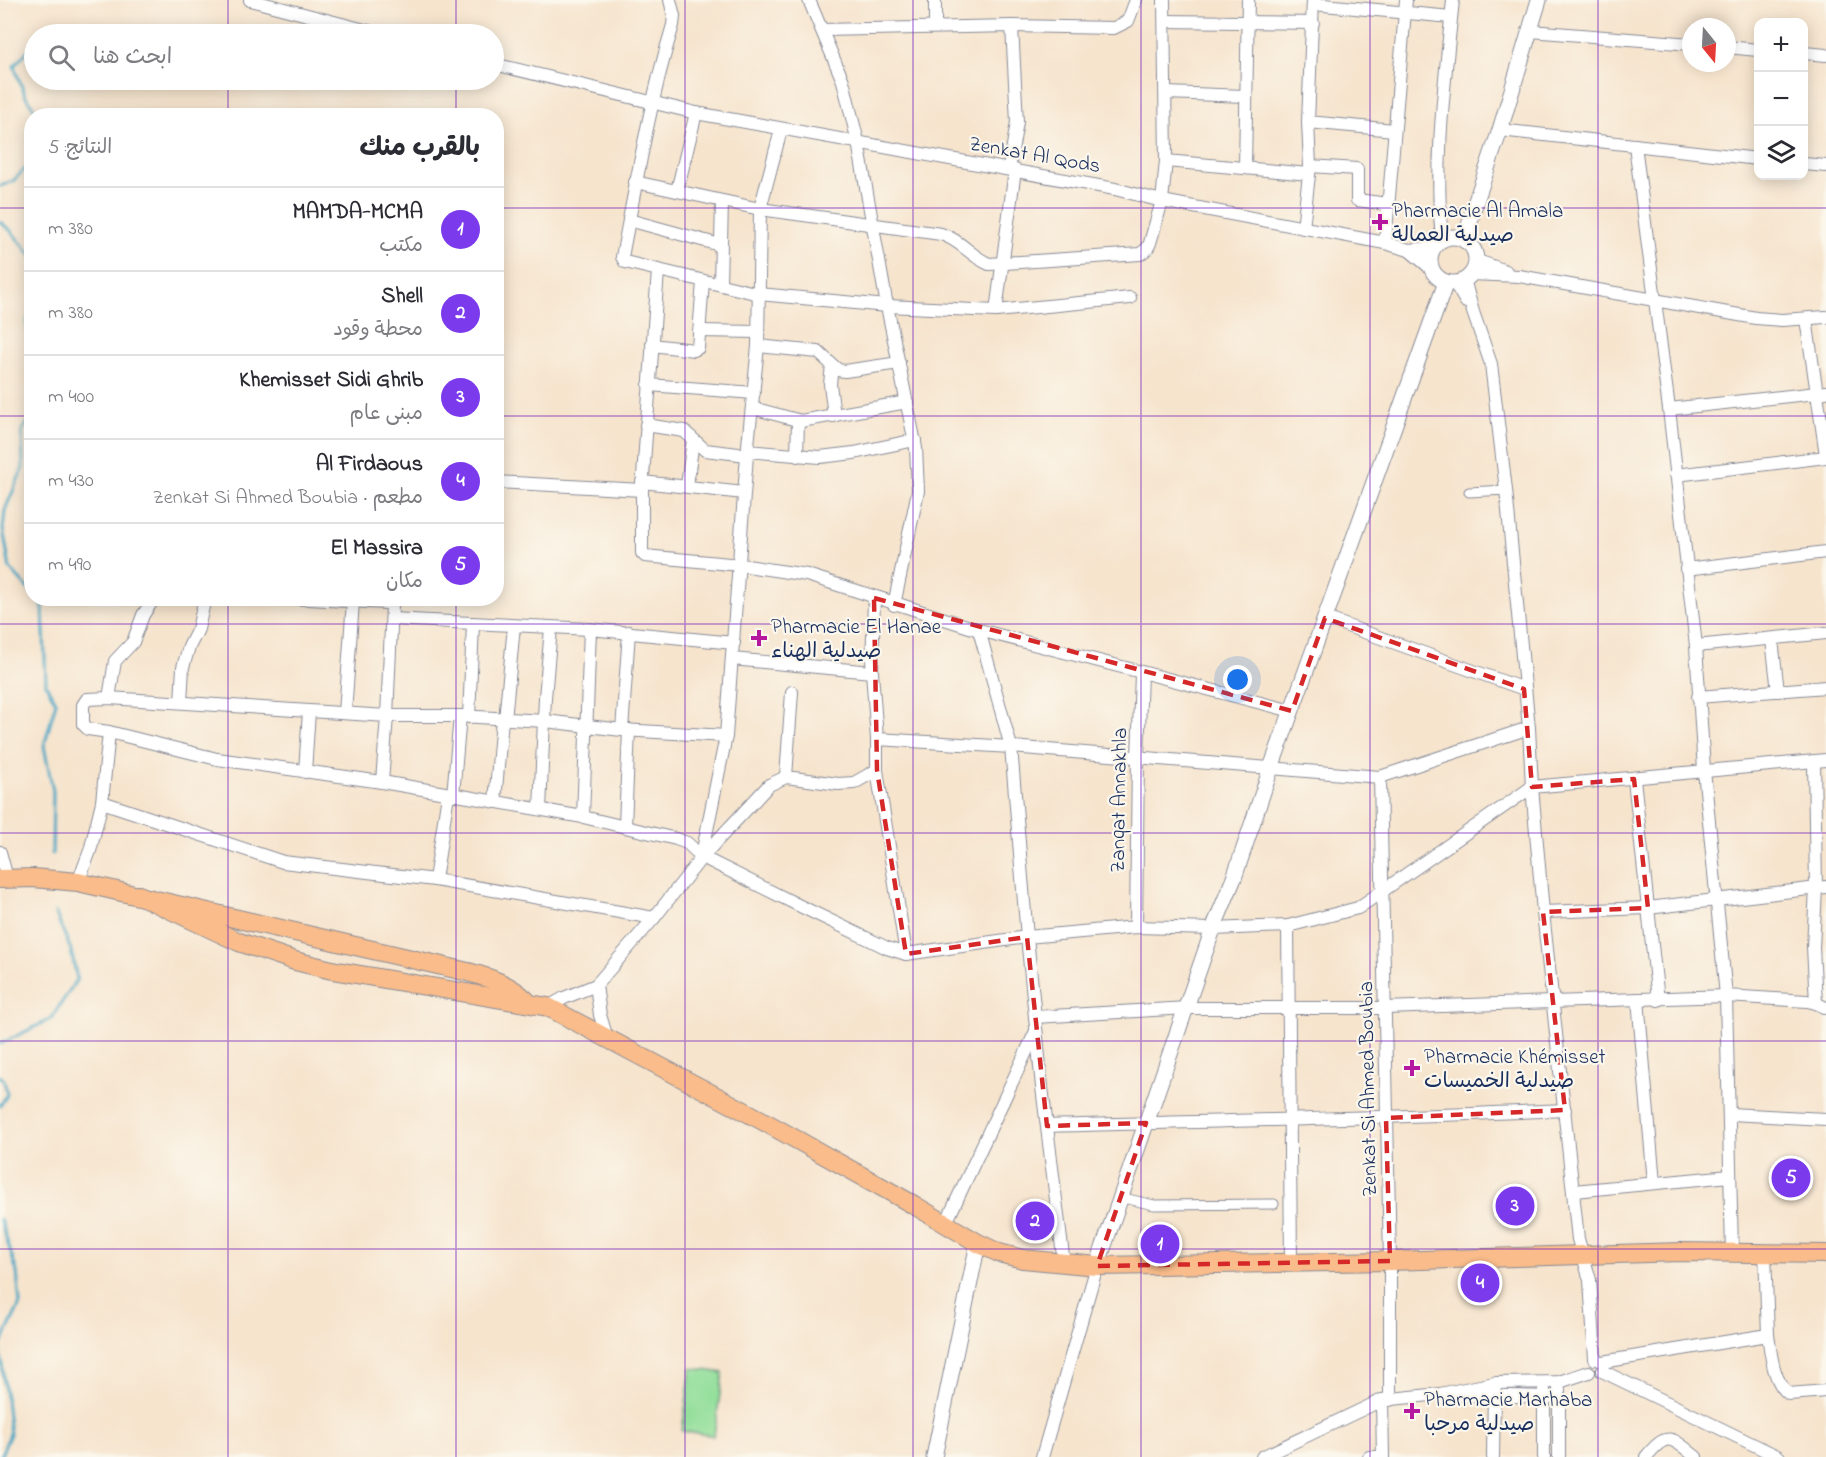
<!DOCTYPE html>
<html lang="ar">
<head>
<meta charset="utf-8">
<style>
  body { margin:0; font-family:"Indie Flower","Playpen Sans Arabic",sans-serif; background:#f2f2f3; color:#2b2b33; direction:rtl }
  .controls { position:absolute; right:18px; top:18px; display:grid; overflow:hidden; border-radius:12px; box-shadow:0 3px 15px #0003 }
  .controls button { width:54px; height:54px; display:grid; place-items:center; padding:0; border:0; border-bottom:2px solid #e1e1e2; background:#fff; color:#2b2b33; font:30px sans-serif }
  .compass { position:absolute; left:1682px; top:18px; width:54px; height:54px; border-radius:50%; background:#fff; box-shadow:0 3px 15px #0003; rotate:162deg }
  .you { position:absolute; left:1238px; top:680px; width:21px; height:21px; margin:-15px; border:4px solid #fff; border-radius:50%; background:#1a73e8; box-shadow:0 0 0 9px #1a73e833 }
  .badge { display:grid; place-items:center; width:39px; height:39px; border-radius:50%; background:#7c3aed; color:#fff; font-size:20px; font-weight:700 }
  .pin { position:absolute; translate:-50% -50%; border:3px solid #fff; box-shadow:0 2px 6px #0006 }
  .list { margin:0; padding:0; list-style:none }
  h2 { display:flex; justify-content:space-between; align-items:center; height:78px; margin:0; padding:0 24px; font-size:26px }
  h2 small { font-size:20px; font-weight:400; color:#7c7c81 }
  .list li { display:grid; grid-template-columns:39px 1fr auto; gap:18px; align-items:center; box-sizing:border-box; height:84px; padding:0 24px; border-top:2px solid #e1e1e2 }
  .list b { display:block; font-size:22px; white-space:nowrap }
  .list p { margin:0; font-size:20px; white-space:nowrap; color:#7c7c81 }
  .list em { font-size:20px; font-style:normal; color:#7c7c81 }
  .icon { flex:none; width:33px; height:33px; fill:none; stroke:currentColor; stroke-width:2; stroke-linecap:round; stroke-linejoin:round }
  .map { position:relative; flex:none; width:1826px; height:1457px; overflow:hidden; direction:ltr }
  .search { position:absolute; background:#fff; box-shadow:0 3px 15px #0003; left:24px; top:24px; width:480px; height:66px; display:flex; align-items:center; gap:15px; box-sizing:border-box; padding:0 21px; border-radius:33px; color:#7c7c81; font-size:22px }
  .panel { position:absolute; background:#fff; box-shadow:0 3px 15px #0003; left:24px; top:108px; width:480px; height:498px; border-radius:24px; direction:rtl }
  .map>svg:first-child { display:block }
  .garden { fill:#94df9b; stroke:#58877c; stroke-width:1.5 }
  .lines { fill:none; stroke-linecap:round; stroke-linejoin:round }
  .stream { stroke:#44a6c4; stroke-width:3 }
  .pedestrian-casing { stroke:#888a96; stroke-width:11 }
  .minor-casing { stroke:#888a96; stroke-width:14 }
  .tertiary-casing { stroke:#888a96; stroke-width:17 }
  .primary-casing { stroke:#888a96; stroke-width:20 }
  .pedestrian { stroke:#fff; stroke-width:9 }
  .minor { stroke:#fff; stroke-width:12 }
  .tertiary { stroke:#fff; stroke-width:15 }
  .primary { stroke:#f9bc8a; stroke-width:18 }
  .marked { fill:none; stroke:#d62828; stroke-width:4.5; stroke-dasharray:12 8; stroke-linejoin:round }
  .grid { fill:none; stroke:#7b2cbf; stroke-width:1.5; stroke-opacity:0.55 }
  .poi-dot { fill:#b5179e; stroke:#fbf7ec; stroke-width:2 }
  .labels { text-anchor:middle; stroke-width:4.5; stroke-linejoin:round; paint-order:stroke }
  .street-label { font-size:21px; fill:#1b2f5e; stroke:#fbf7ec }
  .poi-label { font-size:21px; fill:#1b2f5e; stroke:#fbf7ec; text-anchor:start }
</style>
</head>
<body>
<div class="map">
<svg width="1826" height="1457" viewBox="0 0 1826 1457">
  <rect width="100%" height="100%" fill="#fbf7ec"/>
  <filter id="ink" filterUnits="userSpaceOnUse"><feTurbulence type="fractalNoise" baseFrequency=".0167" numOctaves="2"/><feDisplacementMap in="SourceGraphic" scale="12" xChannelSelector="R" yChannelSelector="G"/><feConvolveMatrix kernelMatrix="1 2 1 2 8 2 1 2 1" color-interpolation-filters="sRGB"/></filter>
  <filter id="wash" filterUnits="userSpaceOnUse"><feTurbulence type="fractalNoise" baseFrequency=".008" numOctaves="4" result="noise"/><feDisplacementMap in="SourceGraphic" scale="24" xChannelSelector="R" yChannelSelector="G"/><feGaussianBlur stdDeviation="1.35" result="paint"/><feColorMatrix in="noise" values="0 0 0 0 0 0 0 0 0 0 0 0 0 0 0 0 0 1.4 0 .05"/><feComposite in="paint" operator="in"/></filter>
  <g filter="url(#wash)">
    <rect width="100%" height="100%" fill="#f6e4cd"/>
    <!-- garden -->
    <polygon class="garden" points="691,1368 723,1373 714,1436 682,1431"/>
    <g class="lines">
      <!-- stream -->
      <g class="stream">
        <polyline points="30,48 14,66 25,95 39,116"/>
        <polyline points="0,186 13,181 32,162"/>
        <polyline points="0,222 10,230 32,256"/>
        <polyline points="32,308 27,323 32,359"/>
        <polyline points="32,418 22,430 23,468 5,510 3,529 10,569 32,593"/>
        <polyline points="36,598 43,606 46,685 56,702 44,746 53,791 52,854"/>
        <polyline points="0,1044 51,1019 77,979 71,950 55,912"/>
        <polyline points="0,1076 4,1080 7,1095 0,1106"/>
        <polyline points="0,1219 17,1272 20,1304 0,1346 10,1434 0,1457"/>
      </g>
    </g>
  </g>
  <g filter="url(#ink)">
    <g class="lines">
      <!-- pedestrian casing -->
      <g class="pedestrian-casing">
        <g id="pedestrian">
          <polyline points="1469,492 1506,490"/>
          <polyline points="1119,1197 1154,1205 1274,1204"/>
        </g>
      </g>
      <!-- minor casing -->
      <g class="minor-casing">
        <g id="minor">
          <polyline points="250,0 380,34"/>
          <path d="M 670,0 L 674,16 L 673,25 C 650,101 637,179 622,257 L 625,262 L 759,294 L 887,306 L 996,311 L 1130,298"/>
          <polyline points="809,0 843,81 858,142 887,306 916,448 918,491 894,605"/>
          <polyline points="935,0 935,27"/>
          <polyline points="1313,4 1451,17"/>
          <polyline points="1165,21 1313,23"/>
          <polyline points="822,30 1012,26 1114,28 1128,21 1136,0"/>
          <polyline points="1531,31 1691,44"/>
          <polyline points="1727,47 1758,50"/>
          <polyline points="1804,53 1826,55"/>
          <polyline points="494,64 696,113 1115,189 1162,201 1385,243 1409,250 1433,248"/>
          <polyline points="1166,93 1245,96"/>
          <polyline points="1308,122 1394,130"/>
          <polyline points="1500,130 1758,159"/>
          <polyline points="1635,145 1669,409 1696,646 1704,770 1726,996 1732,1252"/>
          <polyline points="1166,161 1309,174"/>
          <polyline points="1804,164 1826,166"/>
          <polyline points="1310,166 1357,169 1357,200 1388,204"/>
          <polyline points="1245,168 1248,0"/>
          <polyline points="1009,169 1017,122 1012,26"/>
          <path d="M 635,182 L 760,209 L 941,234 C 961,240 970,256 989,264 L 1140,254 L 1147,249 L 1150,243 L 1162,201 L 1166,161 L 1164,0"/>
          <polyline points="677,191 696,113"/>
          <polyline points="629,220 720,245"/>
          <polyline points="1303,228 1310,166 1308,122 1313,0"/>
          <path d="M 1442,240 C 1434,160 1445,80 1453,0"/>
          <polyline points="1385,243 1406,0"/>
          <polyline points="1409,250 1433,270"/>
          <polyline points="1475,260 1506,271"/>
          <polyline points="658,271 642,490 642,553 645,556 740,565 807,575 979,630 1292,711"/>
          <polyline points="1470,274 1519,276 1756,318 1782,320 1826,317"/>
          <polyline points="1464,279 1473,312 1491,364 1506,490 1529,728 1532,787 1543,912 1578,1239 1590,1280 1595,1359"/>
          <polyline points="1454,282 1466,302"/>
          <polyline points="720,284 722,202"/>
          <polyline points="996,311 1015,170"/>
          <polyline points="1806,319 1826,455"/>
          <polyline points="699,331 758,332"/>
          <polyline points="652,345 694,350 698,348 703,281"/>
          <polyline points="758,346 818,352 838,370 845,371 899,363"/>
          <polyline points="832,365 830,384 834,416"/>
          <polyline points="649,385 754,393"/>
          <polyline points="752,408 801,421 907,402"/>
          <polyline points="1669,409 1826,392"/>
          <polyline points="646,425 684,431 705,450 747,455"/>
          <polyline points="747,451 820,457 854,453 915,440"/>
          <polyline points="797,456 798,421"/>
          <polyline points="1676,475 1826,457"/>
          <polyline points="496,482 642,490"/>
          <polyline points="642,482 744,493"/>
          <polyline points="687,486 693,440"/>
          <polyline points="1686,569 1826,552"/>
          <polyline points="288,598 387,603 392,605 387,716 382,782"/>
          <polyline points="874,598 872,672 877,739"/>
          <polyline points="1325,618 1524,689"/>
          <polyline points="392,619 590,629 734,643"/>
          <polyline points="979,630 1011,747 1027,937 1042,1087 1064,1264"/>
          <polyline points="1772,640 1778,691"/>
          <polyline points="1696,646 1826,633"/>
          <polyline points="732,659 872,672"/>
          <polyline points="1698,697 1826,687"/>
          <polyline points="109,698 115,661 133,642 143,615 151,603 156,598"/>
          <polyline points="181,702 183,667 189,647 198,629 205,598"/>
          <polyline points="345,713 353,601"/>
          <polyline points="469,717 473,624"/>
          <polyline points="505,720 514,626"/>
          <polyline points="622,730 629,632"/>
          <polyline points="726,736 622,730 545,721 460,716 387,716 109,698 87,699 83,705 83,724 88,729 109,732 217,759 382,782 583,817 676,839 687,843 702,857 798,905 887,948 906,954 1027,937 1136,927 1213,929 1288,926 1358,908 1532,787 1826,760"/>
          <polyline points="1814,761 1816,888 1813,947 1816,1003"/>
          <polyline points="877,770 906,954"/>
          <polyline points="305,772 309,711"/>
          <polyline points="786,777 792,692"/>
          <polyline points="1380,777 1390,1261 1390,1400"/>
          <polyline points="1634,779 1658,1000"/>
          <polyline points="453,795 460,716"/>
          <polyline points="102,802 283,862 435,880 654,918"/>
          <polyline points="495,802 502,719"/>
          <polyline points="540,809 545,698 551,628"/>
          <polyline points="583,817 590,629"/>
          <polyline points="625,826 629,730"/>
          <polyline points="0,852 7,878"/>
          <polyline points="702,855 726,736 747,455 758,346 760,209 781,130"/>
          <polyline points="435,880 448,794"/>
          <polyline points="78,882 90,851 102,802 109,732"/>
          <polyline points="1543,912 1648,908 1826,887"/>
          <polyline points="1288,926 1291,1262"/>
          <polyline points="1136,927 1138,757 1141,674"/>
          <polyline points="596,985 600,1015 607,1038"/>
          <polyline points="1638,999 1654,1183"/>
          <polyline points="548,1007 564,998 596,985 654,918 702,857 769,785 786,777 838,784 854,783 877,770 877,739 1011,747 1380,777 1529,728"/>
          <polyline points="1035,1017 1187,1008 1385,1008 1726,996 1807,1001 1816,1003 1826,1008"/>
          <polyline points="1730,1114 1826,1119"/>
          <path d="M 1047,1126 C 1219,1121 1392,1118 1565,1110"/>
          <polyline points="1574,1191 1730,1176"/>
          <polyline points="946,1223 1036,1031"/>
          <path d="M 1768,1335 C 1771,1354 1773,1382 1789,1394 L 1826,1391"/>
          <polyline points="1602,1362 1768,1335 1765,1252"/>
          <polyline points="1602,1371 1779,1457"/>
          <polyline points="1544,1389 1544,1457"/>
          <polyline points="1559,1389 1559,1457"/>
          <polyline points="1460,1395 1559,1397"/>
          <polyline points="1382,1400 1383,1457"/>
          <polyline points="1042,1457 1097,1266"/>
          <polyline points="1262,1457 1382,1400 1440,1394 1495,1383 1559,1382 1589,1372"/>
          <polyline points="1369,1457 1383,1457"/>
          <polyline points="1493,1457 1494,1389"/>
          <path d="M 1646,1457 C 1668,1430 1672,1438 1696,1457"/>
        </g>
      </g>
      <!-- tertiary casing -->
      <g class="tertiary-casing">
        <g id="tertiary">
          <circle cx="1453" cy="260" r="23"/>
          <polyline points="1465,241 1474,207 1500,130 1539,0"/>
          <polyline points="1097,1266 1213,929 1234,878 1271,768 1446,282"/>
          <polyline points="934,1457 978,1243"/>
        </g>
      </g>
      <!-- primary casing -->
      <g class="primary-casing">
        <g id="primary">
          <path d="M 0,879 L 33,878 L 78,882 L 468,972 C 490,978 509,984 526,1000"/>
          <polyline points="139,895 239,942 295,961 332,970 548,1007 763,1121 914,1205 978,1243 999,1253 1023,1259 1097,1266 1390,1261 1681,1252 1826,1254"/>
        </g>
      </g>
      <!-- pedestrian -->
      <use href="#pedestrian" class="pedestrian"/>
      <!-- minor -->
      <use href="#minor" class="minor"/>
      <!-- tertiary -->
      <use href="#tertiary" class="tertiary"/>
      <!-- primary -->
      <use href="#primary" class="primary"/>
    </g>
  </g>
  <!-- marked area -->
  <path class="marked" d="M 874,598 L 1292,711 L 1325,618 L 1524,689 L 1532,787 L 1634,779 L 1648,908 L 1543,912 L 1565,1110 L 1386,1118 L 1390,1261 L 1097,1266 L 1146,1123 L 1047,1126 L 1027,937 L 906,954 L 877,770 Z"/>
  <!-- grid -->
  <path class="grid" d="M 228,0 L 228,34M 456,0 L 456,34M 685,0 L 685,1457M 913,0 L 913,1457M 1141,0 L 1141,1457M 1370,0 L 1370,1457M 1598,0 L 1598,1457M 228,80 L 228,116M 456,80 L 456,116M 0,208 L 32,208M 496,208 L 1826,208M 0,416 L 32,416M 496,416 L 1826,416M 228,598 L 228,1457M 456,598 L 456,1457M 0,624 L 1826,624M 0,833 L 1826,833M 0,1041 L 1826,1041M 0,1249 L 1826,1249"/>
  <!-- markers -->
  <g class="poi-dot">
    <path d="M1377 213h6v6h6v6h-6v6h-6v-6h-6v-6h6z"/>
    <path d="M756 629h6v6h6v6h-6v6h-6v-6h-6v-6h6z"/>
    <path d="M1409 1059h6v6h6v6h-6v6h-6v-6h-6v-6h6z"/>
    <path d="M1409 1402h6v6h6v6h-6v6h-6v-6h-6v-6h6z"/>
  </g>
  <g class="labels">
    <!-- street labels -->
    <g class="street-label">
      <text transform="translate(1035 154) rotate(10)" y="7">Zenkat Al Qods</text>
      <text transform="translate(1118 800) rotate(-89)" y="7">Zanqat Annakhla</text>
      <text transform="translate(1367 1089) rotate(-91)" y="7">Zenkat Si Ahmed Boubia</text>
    </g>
    <!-- poi labels -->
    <g class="poi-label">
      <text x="1392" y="217">Pharmacie Al Amala<tspan x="1392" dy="24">صيدلية العمالة</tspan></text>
      <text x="771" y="633">Pharmacie El Hanae<tspan x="771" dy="24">صيدلية الهناء</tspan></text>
      <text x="1424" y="1063">Pharmacie Khémisset<tspan x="1424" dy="24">صيدلية الخميسات</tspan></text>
      <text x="1424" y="1406">Pharmacie Marhaba<tspan x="1424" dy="24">صيدلية مرحبا</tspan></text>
    </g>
  </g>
</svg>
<div class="controls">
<button>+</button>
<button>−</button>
<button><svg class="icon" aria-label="layers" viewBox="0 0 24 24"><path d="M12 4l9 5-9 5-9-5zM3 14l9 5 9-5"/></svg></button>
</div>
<svg class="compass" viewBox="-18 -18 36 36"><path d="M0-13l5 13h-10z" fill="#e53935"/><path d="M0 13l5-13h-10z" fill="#7c7c81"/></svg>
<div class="you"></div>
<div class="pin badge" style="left:1160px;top:1244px">1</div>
<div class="pin badge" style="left:1035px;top:1221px">2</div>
<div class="pin badge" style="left:1515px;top:1206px">3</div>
<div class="pin badge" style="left:1480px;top:1283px">4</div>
<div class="pin badge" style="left:1791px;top:1178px">5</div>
<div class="search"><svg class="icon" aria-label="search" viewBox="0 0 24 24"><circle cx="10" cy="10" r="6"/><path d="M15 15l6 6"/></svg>ابحث هنا</div>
<section class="panel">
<h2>بالقرب منك<small>النتائج: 5</small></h2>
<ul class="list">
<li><span class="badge">1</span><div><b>MAMDA-MCMA</b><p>مكتب</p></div><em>380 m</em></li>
<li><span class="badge">2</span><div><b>Shell</b><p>محطة وقود</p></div><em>380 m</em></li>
<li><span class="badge">3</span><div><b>Khemisset Sidi Ghrib</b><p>مبنى عام</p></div><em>400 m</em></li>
<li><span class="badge">4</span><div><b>Al Firdaous</b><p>مطعم · Zenkat Si Ahmed Boubia</p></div><em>430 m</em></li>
<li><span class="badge">5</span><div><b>El Massira</b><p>مكان</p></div><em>490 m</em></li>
</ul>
</section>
</div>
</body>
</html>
